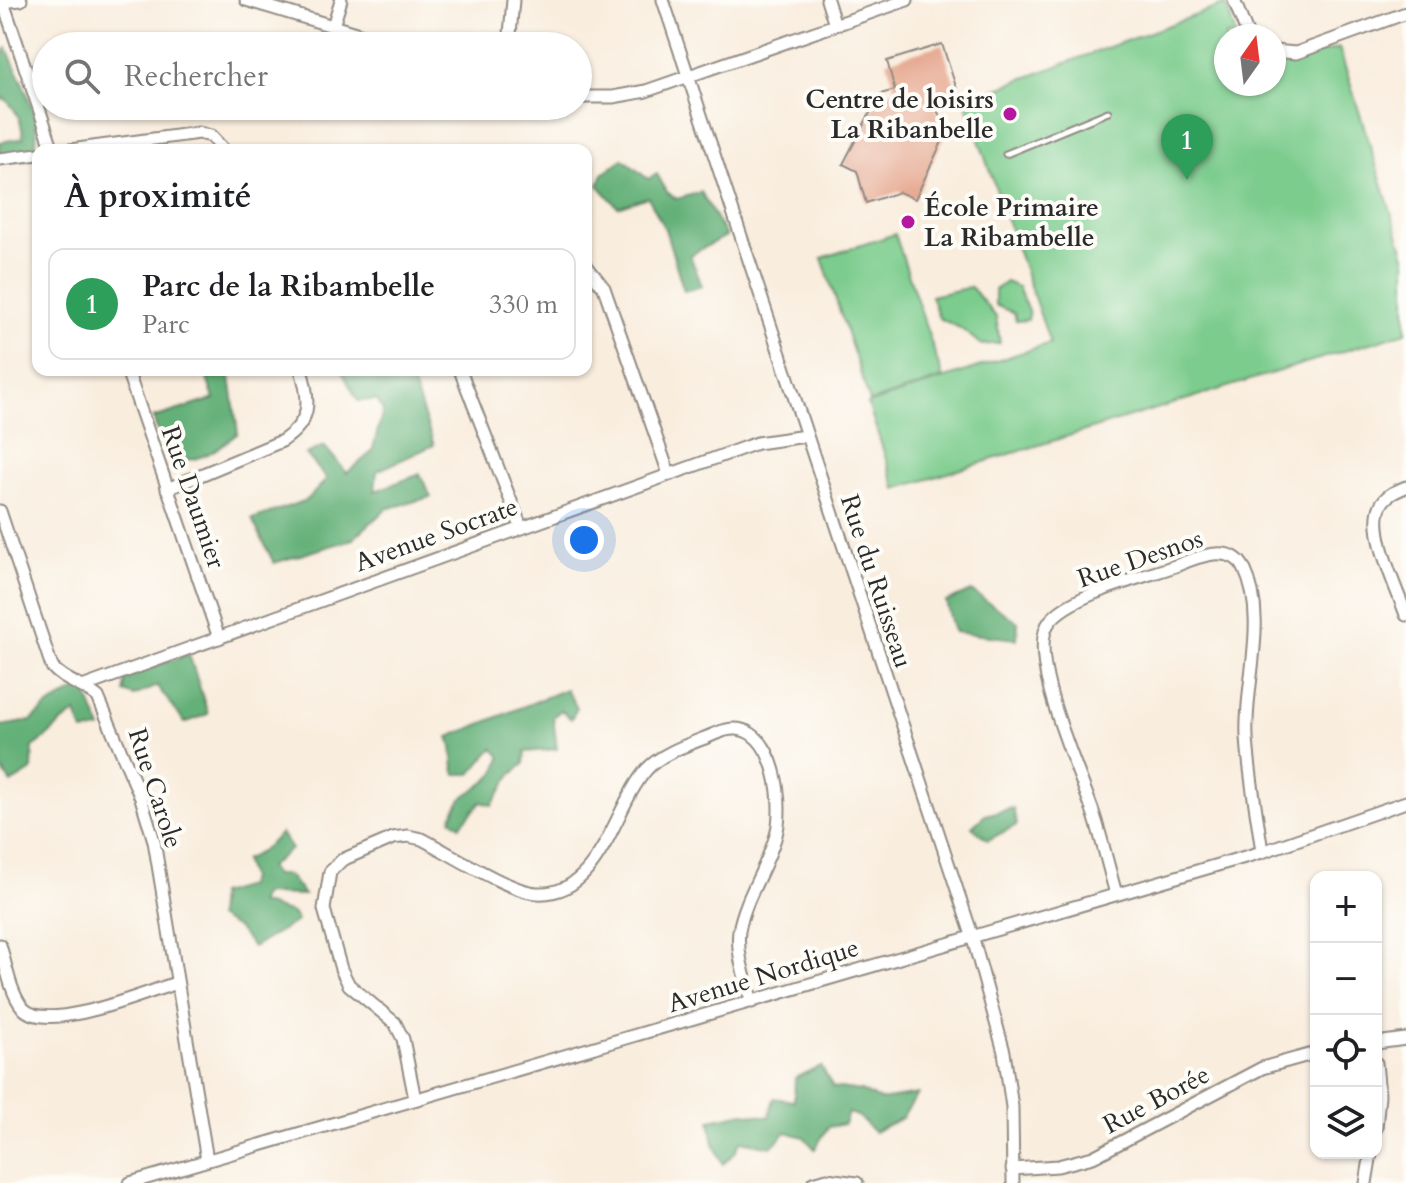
<!DOCTYPE html>
<html lang="fr">
<head>
<meta charset="utf-8">
<style>
  body { margin:0; font-family:Cardo,serif; background:#f6f6f6; color:#202124 }
  .controls { position:absolute; right:24px; bottom:24px; display:grid; overflow:hidden; border-radius:16px; box-shadow:0 2px 6px #0004 }
  .controls button { width:72px; height:72px; display:grid; place-items:center; padding:0; border:0; border-bottom:2px solid #e0e0e0; background:#fff; color:#202124; font:40px sans-serif }
  .compass { position:absolute; left:1214px; top:24px; width:72px; height:72px; border-radius:50%; background:#fff; box-shadow:0 2px 6px #0004; rotate:14deg }
  .you { position:absolute; left:584px; top:540px; width:28px; height:28px; margin:-20px; border:6px solid #fff; border-radius:50%; background:#1a73e8; box-shadow:0 0 0 12px #1a73e833 }
  .badge { display:grid; place-items:center; width:52px; height:52px; border-radius:50%; background:#d93025; color:#fff; font-size:26px; font-weight:700 }
  .pin { position:absolute; translate:-50% -66px; filter:drop-shadow(0 2px 4px #0008) }
  .pin::after { content:''; position:absolute; top:42px; width:28px; height:24px; background:inherit; clip-path:polygon(0 0,100% 0,50% 100%) }
  .list { margin:0; padding:0; list-style:none }
  h2 { display:flex; justify-content:space-between; align-items:center; height:104px; margin:0; padding:0 32px; font-size:34px }
  h2 small { font-size:26px; font-weight:400; color:#757577 }
  .list li { display:grid; grid-template-columns:52px 1fr auto; gap:24px; align-items:center; box-sizing:border-box; height:112px; margin:0 16px 16px; padding:0 16px; border:2px solid #e0e0e0; border-radius:16px }
  .list b { display:block; font-size:30px; white-space:nowrap }
  .list p { margin:0; font-size:26px; white-space:nowrap; color:#757577 }
  .list em { font-size:26px; font-style:normal; color:#757577 }
  .icon { flex:none; width:44px; height:44px; fill:none; stroke:currentColor; stroke-width:2; stroke-linecap:round; stroke-linejoin:round }
  .map { position:relative; flex:none; width:1406px; height:1183px; overflow:hidden }
  .search { position:absolute; background:#fff; box-shadow:0 2px 6px #0004; left:32px; top:32px; width:560px; height:88px; display:flex; align-items:center; gap:20px; box-sizing:border-box; padding:0 28px; border-radius:44px; color:#757577; font-size:30px }
  .panel { position:absolute; background:#fff; box-shadow:0 2px 6px #0004; left:32px; top:144px; width:560px; height:232px; border-radius:16px }
  .map>svg:first-child { display:block }
  .green { fill:#7bcc8d; stroke:#537c5c; stroke-width:2 }
  .forest { fill:#64b078; stroke:#486e52; stroke-width:2 }
  .building { fill:#e6a890 }
  .lines { fill:none; stroke-linecap:round; stroke-linejoin:round }
  .service-casing { stroke:#928c84; stroke-width:9 }
  .minor-casing { stroke:#928c84; stroke-width:15 }
  .service { stroke:#fff; stroke-width:5 }
  .minor { stroke:#fff; stroke-width:11 }
  .poi-dot { fill:#b5179e; stroke:#fdfcf7; stroke-width:3 }
  .labels { text-anchor:middle; stroke-width:8; stroke-linejoin:round; paint-order:stroke }
  .poi-label { font-size:26px; font-weight:bold; fill:#2b2b2b; stroke:#fdfcf7; text-anchor:end }
  .street-label { font-size:26px; fill:#2b2b2b; stroke:#fdfcf7 }
</style>
</head>
<body>
<div class="map">
<svg width="1406" height="1183" viewBox="0 0 1406 1183">
  <rect width="100%" height="100%" fill="#fdfcf7"/>
  <filter id="ink" filterUnits="userSpaceOnUse"><feTurbulence type="fractalNoise" baseFrequency=".0125" numOctaves="2"/><feDisplacementMap in="SourceGraphic" scale="16" xChannelSelector="R" yChannelSelector="G"/><feConvolveMatrix kernelMatrix="1 2 1 2 8 2 1 2 1" color-interpolation-filters="sRGB"/></filter>
  <filter id="wash" filterUnits="userSpaceOnUse"><feTurbulence type="fractalNoise" baseFrequency=".006" numOctaves="4" result="noise"/><feDisplacementMap in="SourceGraphic" scale="32" xChannelSelector="R" yChannelSelector="G"/><feGaussianBlur stdDeviation="1.8" result="paint"/><feColorMatrix in="noise" values="0 0 0 0 0 0 0 0 0 0 0 0 0 0 0 0 0 1.4 0 .05"/><feComposite in="paint" operator="in"/></filter>
  <g filter="url(#wash)">
    <rect width="100%" height="100%" fill="#f9edde"/>
    <!-- green -->
    <g class="green">
      <polygon points="1226,4 1236,36 1226,36 1226,84 1274,84 1274,65 1339,48 1406,259 1406,332 896,489 868,404 1050,343 965,100"/>
      <polygon points="895,234 943,378 870,402 822,258"/>
      <polygon points="1006,282 1018,287 1029,314 1028,320 1016,321 1014,313 995,305 995,290"/>
      <polygon points="971,287 996,317 1000,343 982,345 960,328 939,318 931,296"/>
    </g>
    <!-- forest -->
    <g class="forest">
      <path d="M 7,48 C 20,81 50,126 30,159 L 0,161 L 0,142 L 23,138 C 22,121 17,110 4,98 L 0,100 L 0,58 Z"/>
      <polygon points="623,159 648,179 657,174 667,192 677,199 701,192 726,236 690,255 702,286 684,291 665,229 648,197 618,207 598,185 603,174"/>
      <path d="M 204,370 L 229,370 L 238,433 C 215,452 198,464 168,459 L 153,418 L 214,399 Z"/>
      <polygon points="341,370 408,370 434,445 377,471 375,491 420,474 431,497 386,509 353,539 274,563 252,519 307,500 327,479 306,454 324,446 347,473 372,452 383,411 377,400 358,401"/>
      <polygon points="971,591 1018,622 1017,639 954,632 946,602"/>
      <polygon points="189,654 208,714 185,723 157,686 134,696 124,692 125,677"/>
      <path d="M 84,686 L 101,729 L 83,732 L 76,713 C 59,722 49,737 33,747 L 32,770 L 11,783 L 0,767 L 0,726 L 31,721 L 48,706 Z"/>
      <path d="M 566,689 L 577,708 L 571,719 L 561,710 L 553,717 L 557,749 L 525,752 L 524,764 L 511,775 L 492,805 L 481,802 L 460,826 L 451,819 C 455,811 458,801 465,796 C 483,783 495,781 501,757 L 493,748 L 471,774 L 456,774 C 450,761 456,751 449,737 Z"/>
      <polygon points="1013,808 1017,825 988,840 972,827 985,815"/>
      <polygon points="281,833 291,849 269,867 275,875 288,875 304,895 264,894 259,903 292,913 297,921 253,947 238,929 217,917 219,894 247,886 250,878 244,860 261,852"/>
      <polygon points="821,1066 833,1087 861,1091 880,1100 918,1094 902,1118 874,1132 858,1116 848,1113 844,1124 828,1127 815,1149 804,1137 786,1132 771,1147 741,1141 735,1153 723,1164 714,1144 710,1120 744,1113 769,1117 774,1098 794,1101 795,1078"/>
    </g>
    <g id="blocks">
      <!-- building -->
      <polygon class="building" points="942,44 960,99 936,108 947,131 915,199 899,192 866,203 857,171 843,164 880,94 895,90 887,61"/>
    </g>
  </g>
  <g filter="url(#ink)">
    <use href="#blocks" fill-opacity="0" stroke="#928c84" stroke-width="2"/>
    <g class="lines">
      <!-- service casing -->
      <g class="service-casing">
        <polyline id="service" points="1006,154 1108,112"/>
      </g>
      <!-- minor casing -->
      <g class="minor-casing">
        <g id="minor">
          <polyline points="246,0 399,46"/>
          <polyline points="663,0 972,935 1004,1052 1012,1107 1013,1183"/>
          <polyline points="827,0 835,25"/>
          <polyline points="1234,0 1248,36"/>
          <polyline points="0,2 21,0"/>
          <polyline points="3,2 53,150"/>
          <polyline points="333,26 341,0"/>
          <polyline points="509,46 513,0"/>
          <polyline points="1274,51 1296,53 1406,13"/>
          <polyline points="578,97 613,97 646,91 907,0"/>
          <polyline points="70,150 199,133 211,136 224,150"/>
          <polyline points="0,159 38,154"/>
          <polyline points="586,265 604,288 669,474"/>
          <polyline points="127,370 219,638"/>
          <polyline points="460,370 521,527"/>
          <path d="M 1406,487 C 1396,491 1386,495 1381,505 C 1368,530 1397,589 1406,615"/>
          <path d="M 167,489 L 282,441 C 311,422 311,402 301,370"/>
          <path d="M 0,511 L 52,667 C 65,682 82,684 98,697 L 141,798 L 154,841 L 207,1160"/>
          <polyline points="85,686 757,443 806,436"/>
          <path d="M 1116,894 C 1109,869 1103,843 1095,818 C 1083,778 1023,654 1050,621 C 1071,594 1145,577 1178,565 C 1197,557 1231,543 1244,568 C 1269,619 1244,684 1247,737 C 1249,775 1257,814 1262,852"/>
          <path d="M 0,945 C 6,964 10,993 23,1008 C 46,1034 145,993 176,983"/>
          <polyline points="1376,1043 1406,1039"/>
          <polyline points="1376,1063 1379,1095 1376,1128"/>
          <path d="M 415,1099 L 403,1039 L 395,1023 L 349,985 L 341,969 L 324,909 L 330,872 L 342,860 L 393,838 L 408,836 L 422,839 C 449,853 510,892 537,893 C 601,897 613,807 647,769 C 664,751 694,743 717,733 C 772,709 786,799 776,835 C 767,868 745,897 739,931 C 736,954 746,980 752,1002"/>
          <polyline points="1012,1169 1058,1166 1093,1157 1262,1068 1316,1053"/>
          <polyline points="130,1183 1262,852 1406,802"/>
          <polyline points="813,1183 827,1179 857,1183"/>
          <polyline points="1366,1183 1371,1153"/>
        </g>
      </g>
      <!-- service -->
      <use href="#service" class="service"/>
      <!-- minor -->
      <use href="#minor" class="minor"/>
    </g>
  </g>
  <!-- markers -->
  <g class="poi-dot">
    <circle cx="1010" cy="114" r="8"/>
    <circle cx="908" cy="222" r="8"/>
  </g>
  <g class="labels">
    <!-- poi labels -->
    <g class="poi-label">
      <text x="994" y="108">Centre de loisirs<tspan x="994" dy="30">La Ribanbelle</tspan></text>
      <text x="924" y="216" text-anchor="start">École Primaire<tspan x="924" dy="30">La Ribambelle</tspan></text>
    </g>
    <!-- street labels -->
    <g class="street-label">
      <text transform="translate(194 497) rotate(71)" y="9">Rue Daumier</text>
      <text transform="translate(436 534) rotate(-20)" y="9">Avenue Socrate</text>
      <text transform="translate(1140 558) rotate(-19)" y="9">Rue Desnos</text>
      <text transform="translate(877 581) rotate(72)" y="9">Rue du Ruisseau</text>
      <text transform="translate(156 788) rotate(72)" y="9">Rue Carole</text>
      <text transform="translate(763 975) rotate(-17)" y="9">Avenue Nordique</text>
      <text transform="translate(1156 1099) rotate(-28)" y="9">Rue Borée</text>
    </g>
  </g>
</svg>
<div class="controls">
<button>+</button>
<button>−</button>
<button><svg class="icon" aria-label="locate" viewBox="0 0 24 24"><circle cx="12" cy="12" r="6"/><path d="M12 2v4M12 18v4M2 12h4M18 12h4"/></svg></button>
<button><svg class="icon" aria-label="layers" viewBox="0 0 24 24"><path d="M12 4l9 5-9 5-9-5zM3 14l9 5 9-5"/></svg></button>
</div>
<svg class="compass" viewBox="-18 -18 36 36"><path d="M0-13l5 13h-10z" fill="#e53935"/><path d="M0 13l5-13h-10z" fill="#757577"/></svg>
<div class="you"></div>
<div class="pin badge" style="left:1187px;top:180px;background:#2e9e5b">1</div>
<div class="search"><svg class="icon" aria-label="search" viewBox="0 0 24 24"><circle cx="10" cy="10" r="6"/><path d="M15 15l6 6"/></svg>Rechercher</div>
<section class="panel">
<h2>À proximité<small></small></h2>
<ul class="list">
<li><span class="badge" style="background:#2e9e5b">1</span><div><b>Parc de la Ribambelle</b><p>Parc</p></div><em>330 m</em></li>
</ul>
</section>
</div>
</body>
</html>
